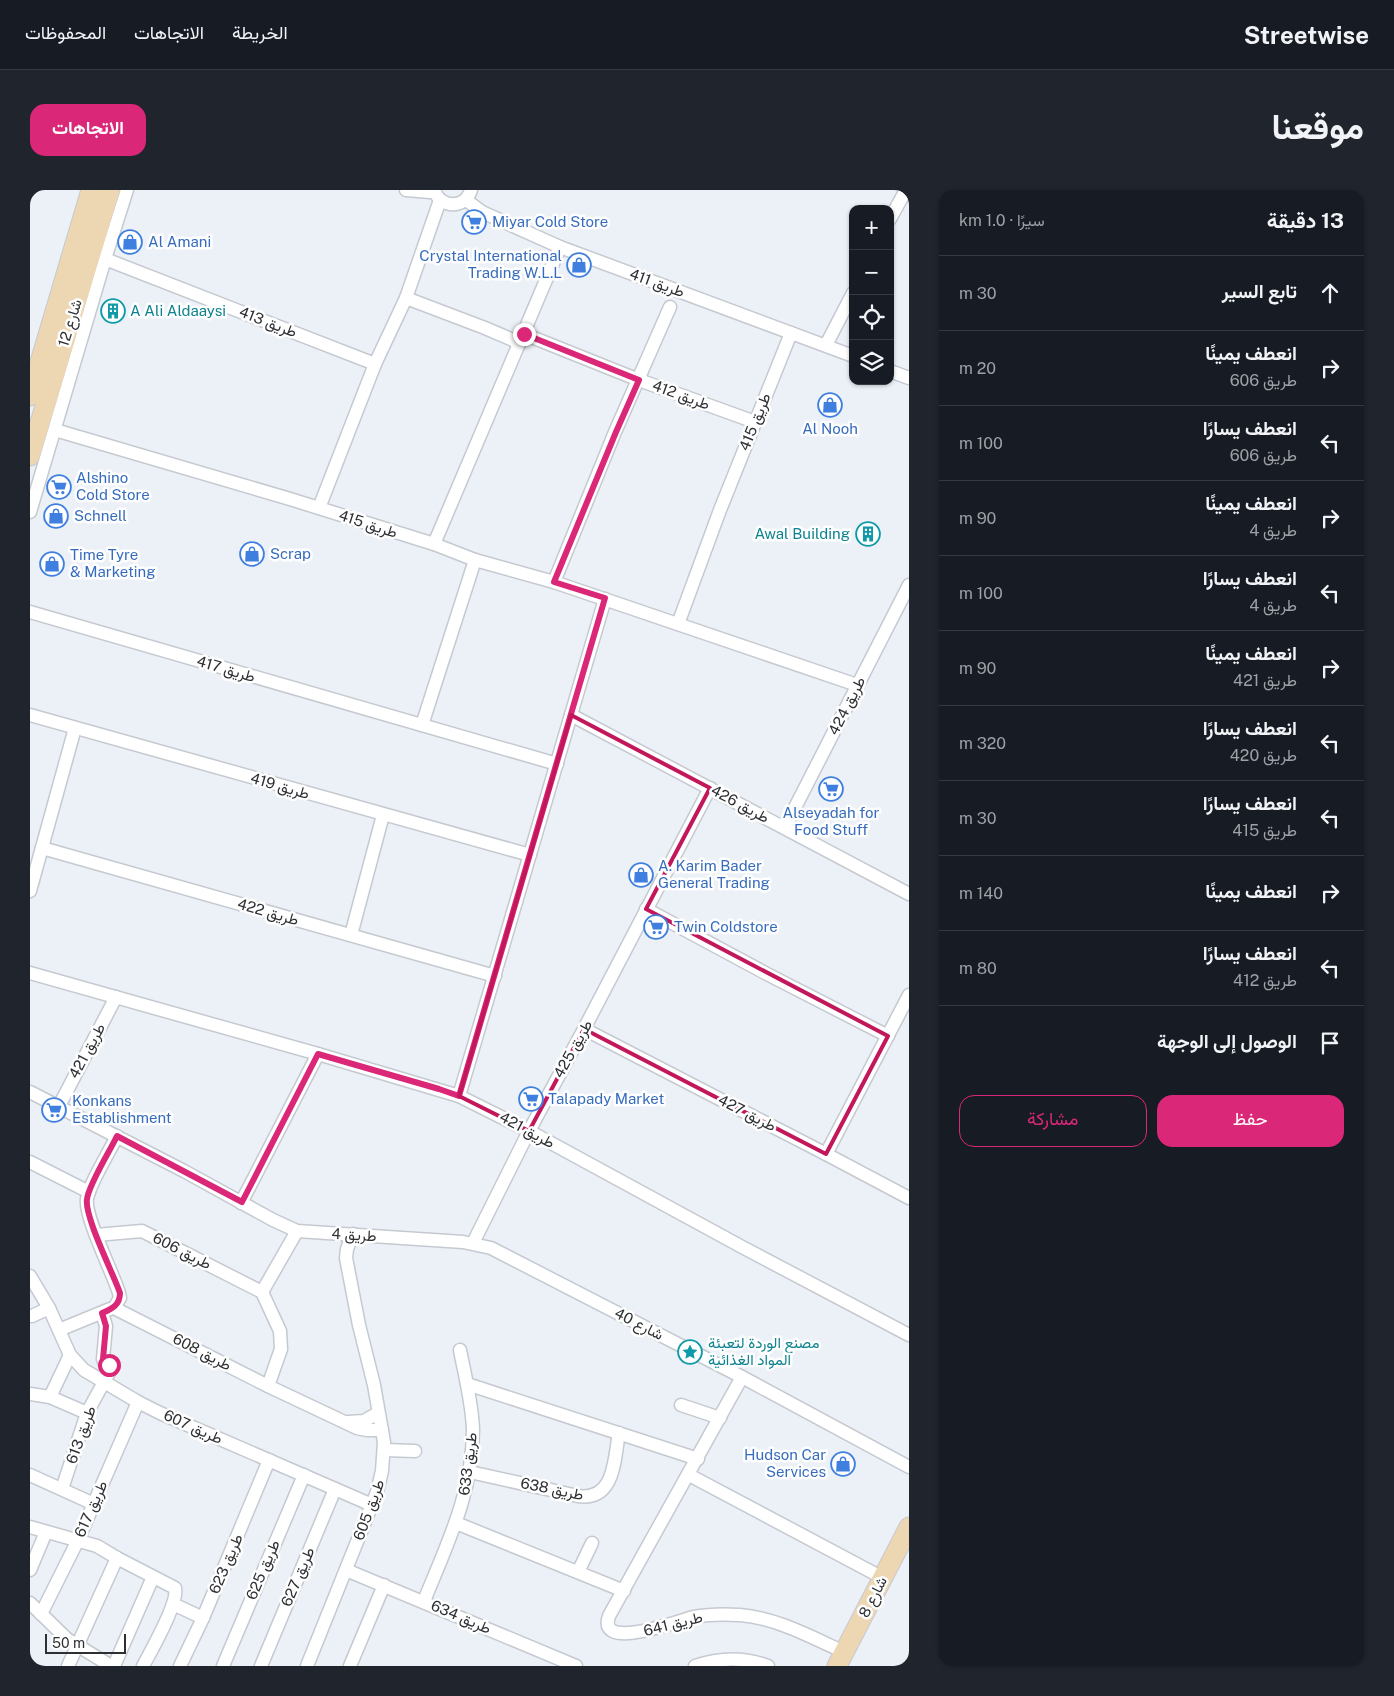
<!DOCTYPE html>
<html lang="ar">
<head>
<meta charset="utf-8">
<style>
  body { margin:0; font-family:"Public Sans",Vazirmatn,sans-serif; background:#20242c; color:#f1f3f6; direction:rtl }
  .controls { position:absolute; right:15px; top:15px; display:grid; overflow:hidden; border-radius:10px; box-shadow:0 1px 4px #0004 }
  .controls button { width:45px; height:45px; display:grid; place-items:center; padding:0; border:0; border-bottom:1px solid #363941; background:#171b24; color:#f1f3f6; font:25px sans-serif }
  .scale { position:absolute; left:15px; bottom:12px; width:81px; box-sizing:border-box; padding-left:5px; border:2px solid #2d2f32; border-top:0; font-size:14px; line-height:18px; white-space:nowrap; color:#2d2f32; -webkit-text-stroke:4px #fefefe; paint-order:stroke }
  .stop { position:absolute; width:15px; height:15px; margin:-11px; border:4px solid #db2777; border-radius:50%; background:#fff }
  .stop.end { background:#db2777; border-color:#fff; box-shadow:0 1px 5px #0008 }
  .list { margin:0; padding:0; list-style:none }
  h2 { display:flex; justify-content:space-between; align-items:center; height:65px; margin:0; padding:0 20px; font-size:21px }
  h2 small { font-size:16px; font-weight:400; color:#9ea1a6 }
  .list li { display:grid; grid-template-columns:32px 1fr auto; gap:15px; align-items:center; box-sizing:border-box; height:75px; padding:0 20px; border-top:1px solid #363941 }
  .list b { display:block; font-size:19px; white-space:nowrap }
  .list p { margin:0; font-size:16px; white-space:nowrap; color:#9ea1a6 }
  .list em { font-size:16px; font-style:normal; color:#9ea1a6 }
  .actions { display:flex; gap:10px; padding:15px 20px }
  .actions a { flex:1; padding:11px 0; border:1px solid #db2777; border-radius:15px; text-align:center; font-size:18px; color:#db2777 }
  .actions .main { background:#db2777; color:#fff }
  .icon { flex:none; width:28px; height:28px; fill:none; stroke:currentColor; stroke-width:2; stroke-linecap:round; stroke-linejoin:round }
  .map { position:relative; flex:none; width:879px; height:1476px; overflow:hidden; direction:ltr; border-radius:15px }
  header { display:flex; align-items:center; gap:30px; box-sizing:border-box; height:70px; padding:0 25px; background:#171b24; border-bottom:1px solid #363941 }
  header strong { font-size:24px }
  nav { display:flex; gap:28px; margin-inline-start:auto; font-size:18px }
  .intro { display:flex; align-items:center; justify-content:space-between; box-sizing:border-box; height:120px; padding:0 30px }
  h1 { margin:0; font-size:35px }
  .button { padding:12px 22px; border-radius:15px; background:#db2777; color:#fff; font-size:18px; font-weight:700 }
  main { display:flex; gap:30px; padding:0 30px }
  aside { flex:1; background:#171b24; border-radius:15px; box-shadow:0 1px 4px #0004 }
  .map>svg:first-child { display:block }
  .lines { fill:none; stroke-linecap:round; stroke-linejoin:round }
  .street-casing { stroke:#c5c9d0; stroke-width:15 }
  .secondary-casing { stroke:#c5c9d0; stroke-width:21 }
  .street { stroke:#fff; stroke-width:12 }
  .secondary { stroke:#edd6b2; stroke-width:19 }
  .route { stroke:#db2777; stroke-width:6 }
  .marked { fill:none; stroke:#c2185b; stroke-width:4; stroke-linejoin:round }
  .labels { text-anchor:middle; stroke-width:5; stroke-linejoin:round; paint-order:stroke }
  .shop-label { font-size:15px; fill:#366cbe; stroke:#fefefe; text-anchor:start }
  .street-label { font-size:15px; fill:#2d2f32; stroke:#fefefe }
  .culture-label { font-size:15px; fill:#0d838f; stroke:#fefefe; text-anchor:start }
</style>
</head>
<body>
<header>
<strong>Streetwise</strong>
<nav><a>الخريطة</a><a>الاتجاهات</a><a>المحفوظات</a></nav>
</header>
<div class="intro"><h1>موقعنا</h1><a class="button">الاتجاهات</a></div>
<main>
<aside>
<h2>13 دقيقة<small>سيرًا · 1.0 km</small></h2>
<ul class="list">
<li><svg class="icon" aria-label="ahead" viewBox="0 0 24 24"><path d="M12 20V5M6 11l6-6 6 6"/></svg><div><b>تابع السير</b></div><em>30 m</em></li>
<li><svg class="icon" aria-label="right" viewBox="0 0 24 24"><path d="M7 20v-9h11M14 6l5 5-5 5"/></svg><div><b>انعطف يمينًا</b><p>طريق 606</p></div><em>20 m</em></li>
<li><svg class="icon" aria-label="left" viewBox="0 0 24 24"><path d="M17 20v-9H6M10 6l-5 5 5 5"/></svg><div><b>انعطف يسارًا</b><p>طريق 606</p></div><em>100 m</em></li>
<li><svg class="icon" aria-label="right" viewBox="0 0 24 24"><path d="M7 20v-9h11M14 6l5 5-5 5"/></svg><div><b>انعطف يمينًا</b><p>طريق 4</p></div><em>90 m</em></li>
<li><svg class="icon" aria-label="left" viewBox="0 0 24 24"><path d="M17 20v-9H6M10 6l-5 5 5 5"/></svg><div><b>انعطف يسارًا</b><p>طريق 4</p></div><em>100 m</em></li>
<li><svg class="icon" aria-label="right" viewBox="0 0 24 24"><path d="M7 20v-9h11M14 6l5 5-5 5"/></svg><div><b>انعطف يمينًا</b><p>طريق 421</p></div><em>90 m</em></li>
<li><svg class="icon" aria-label="left" viewBox="0 0 24 24"><path d="M17 20v-9H6M10 6l-5 5 5 5"/></svg><div><b>انعطف يسارًا</b><p>طريق 420</p></div><em>320 m</em></li>
<li><svg class="icon" aria-label="left" viewBox="0 0 24 24"><path d="M17 20v-9H6M10 6l-5 5 5 5"/></svg><div><b>انعطف يسارًا</b><p>طريق 415</p></div><em>30 m</em></li>
<li><svg class="icon" aria-label="right" viewBox="0 0 24 24"><path d="M7 20v-9h11M14 6l5 5-5 5"/></svg><div><b>انعطف يمينًا</b></div><em>140 m</em></li>
<li><svg class="icon" aria-label="left" viewBox="0 0 24 24"><path d="M17 20v-9H6M10 6l-5 5 5 5"/></svg><div><b>انعطف يسارًا</b><p>طريق 412</p></div><em>80 m</em></li>
<li><svg class="icon" aria-label="arrive" viewBox="0 0 24 24"><path d="M6 21V4h12l-3 4 3 4H6"/></svg><div><b>الوصول إلى الوجهة</b></div></li>
</ul>
<div class="actions"><a class="main">حفظ</a><a>مشاركة</a></div>
</aside>
<div class="map">
<svg width="879" height="1476" viewBox="0 0 879 1476">
  <rect width="100%" height="100%" fill="#ecf1f8"/>
  <g class="lines">
    <!-- street casing -->
    <g class="street-casing">
      <g id="street">
        <polyline points="376,0 400,2 402,0"/>
        <path d="M 404,0 C 411,19 435,19 441,0"/>
        <polyline points="436,10 452,22 530,57 823,166"/>
        <polyline points="860,29 876,0"/>
        <polyline points="75,69 345,174"/>
        <polyline points="376,108 455,138 490,153"/>
        <polyline points="494,144 609,190 725,232"/>
        <polyline points="796,155 823,103"/>
        <polyline points="860,181 879,188"/>
        <polyline points="25,240 260,309 404,354 445,370 524,392 827,495"/>
        <polyline points="289,318 345,174 376,108 410,10"/>
        <polyline points="0,322 75,69 97,0"/>
        <polyline points="404,354 530,57"/>
        <polyline points="524,392 585,242 640,117"/>
        <polyline points="0,422 527,574"/>
        <polyline points="648,434 690,320 761,143"/>
        <polyline points="0,525 500,665"/>
        <polyline points="541,525 879,704"/>
        <polyline points="392,535 445,370"/>
        <polyline points="755,637 879,395"/>
        <polyline points="12,658 465,786"/>
        <polyline points="0,701 45,538"/>
        <polyline points="616,719 737,784 858,846"/>
        <polyline points="321,745 353,625"/>
        <polyline points="0,783 288,864 429,906 499,941 714,1058 879,1145"/>
        <polyline points="554,839 796,964 879,1008"/>
        <polyline points="0,902 154,981 243,1030 267,1041 433,1052 461,1058 712,1187 879,1277"/>
        <polyline points="429,906 575,409"/>
        <polyline points="29,916 86,807"/>
        <polyline points="796,964 879,805"/>
        <polyline points="0,972 59,1002"/>
        <polyline points="211,1013 288,864"/>
        <polyline points="66,1045 112,1041 232,1102 250,1141 251,1159 238,1196"/>
        <polyline points="443,1053 499,941 554,839 680,598"/>
        <polyline points="0,1086 19,1118 40,1165 54,1180 108,1212 130,1223 342,1315"/>
        <polyline points="232,1102 267,1041"/>
        <polyline points="84,1118 238,1196 327,1238 337,1240 352,1240"/>
        <path d="M 84,1118 L 90,1108 L 89,1103 C 83,1083 54,1026 57,1009 C 59,994 80,961 87,946"/>
        <polyline points="2,1126 19,1118"/>
        <polyline points="29,1140 80,1119"/>
        <path d="M 712,1187 L 579,1426 C 566,1463 653,1429 664,1427 C 679,1424 695,1424 710,1425 C 747,1428 781,1447 814,1462"/>
        <polyline points="437,1194 668,1269"/>
        <polyline points="0,1204 20,1207 57,1223"/>
        <polyline points="20,1207 40,1165"/>
        <polyline points="651,1215 690,1228"/>
        <polyline points="318,1232 334,1231 348,1223"/>
        <polyline points="354,1260 385,1261"/>
        <path d="M 440,1282 L 548,1306 C 585,1311 584,1270 589,1243"/>
        <polyline points="0,1285 64,1314"/>
        <polyline points="659,1285 853,1388"/>
        <polyline points="32,1299 57,1223 81,1179 80,1176 74,1172 73,1169 76,1136 72,1123"/>
        <polyline points="426,1333 594,1401"/>
        <path d="M 0,1337 L 67,1356 L 87,1368 L 145,1398 C 149,1412 121,1461 113,1476"/>
        <polyline points="0,1380 16,1342"/>
        <polyline points="316,1380 546,1476"/>
        <polyline points="548,1382 562,1353"/>
        <path d="M 394,1411 C 417,1354 443,1303 443,1239 C 442,1213 435,1186 430,1160"/>
        <polyline points="0,1413 37,1449 81,1476"/>
        <polyline points="143,1414 173,1428"/>
        <polyline points="11,1424 48,1350 108,1212"/>
        <polyline points="38,1476 87,1368"/>
        <polyline points="84,1476 123,1387"/>
        <polyline points="150,1476 173,1428 239,1270"/>
        <polyline points="193,1476 274,1285"/>
        <polyline points="231,1476 305,1299"/>
        <polyline points="277,1476 347,1302 352,1281 354,1252 344,1195 329,1135 316,1068 317,1059 323,1044"/>
        <polyline points="320,1476 354,1395"/>
        <path d="M 665,1476 C 689,1468 714,1467 738,1476"/>
      </g>
    </g>
    <!-- secondary casing -->
    <g class="secondary-casing">
      <g id="secondary">
        <polyline points="0,206 61,0"/>
        <polyline points="0,266 80,0"/>
        <polyline points="807,1476 879,1337"/>
      </g>
    </g>
    <!-- street -->
    <use href="#street" class="street"/>
    <!-- secondary -->
    <use href="#secondary" class="secondary"/>
  </g>
  <g class="lines">
    <!-- route -->
    <path class="route" d="M 79,1175 L 74,1172 L 73,1169 L 76,1136 L 72,1123 C 82,1119 90,1115 90,1103 C 83,1083 54,1026 57,1009 C 59,994 80,961 87,946 L 212,1012 L 288,864 L 409,899 L 429,906 L 575,408 L 524,392 L 586,242 L 609,190 L 494,144"/>
  </g>
  <!-- marked area -->
  <path class="marked" d="M 541,525 L 680,598 L 616,719 L 858,846 L 796,964 L 554,839 L 499,941 L 429,906 Z"/>
  <!-- icons -->
  <defs>
    <g id="supermarket-ring" transform="scale(1.25)"><circle r="9.5" fill="#fefefe" stroke="#3f7fe0" stroke-width="1.5"/><path d="M-6-5.5h2.5l.6 2H6L4.5 2H-2.5L-4.4-4H-6ZM-1.5 3.2a1.3 1.3 0 1 0 .1 0ZM3 3.2a1.3 1.3 0 1 0 .1 0Z" fill="#3f7fe0"/></g>
    <g id="shop-ring" transform="scale(1.25)"><circle r="9.5" fill="#fefefe" stroke="#3f7fe0" stroke-width="1.5"/><path d="M-5-2.5h2.3a2.7 3.5 0 0 1 5.4 0H5L5.5 6h-11ZM-1.5-2.5h3a1.5 2.3 0 0 0-3 0Z" fill="#3f7fe0"/></g>
    <g id="building-ring" transform="scale(1.25)"><circle r="9.5" fill="#fefefe" stroke="#0f9aa8" stroke-width="1.5"/><path d="M-4-6H4V6H1V3H-1V6H-4ZM-2.5-4.3h1.7v1.8h-1.7ZM.8-4.3h1.7v1.8H.8ZM-2.5-1h1.7V.8h-1.7ZM.8-1h1.7V.8H.8Z" fill="#0f9aa8"/></g>
    <g id="sight-ring" transform="scale(1.25)"><circle r="9.5" fill="#fefefe" stroke="#0f9aa8" stroke-width="1.5"/><path d="M0-6L1.8-2.2L6-1.7L2.9 1.2L3.7 5.4L0 3.3L-3.7 5.4L-2.9 1.2L-6-1.7L-1.8-2.2Z" fill="#0f9aa8"/></g>
  </defs>
  <g fill-rule="evenodd">
    <use href="#supermarket-ring" x="444" y="32"/>
    <use href="#shop-ring" x="100" y="52"/>
    <use href="#shop-ring" x="549" y="75"/>
    <use href="#building-ring" x="83" y="121"/>
    <use href="#shop-ring" x="800" y="215"/>
    <use href="#supermarket-ring" x="29" y="297"/>
    <use href="#shop-ring" x="26" y="326"/>
    <use href="#building-ring" x="838" y="344"/>
    <use href="#shop-ring" x="222" y="364"/>
    <use href="#shop-ring" x="22" y="374"/>
    <use href="#supermarket-ring" x="801" y="599"/>
    <use href="#shop-ring" x="611" y="685"/>
    <use href="#supermarket-ring" x="626" y="737"/>
    <use href="#supermarket-ring" x="501" y="909"/>
    <use href="#supermarket-ring" x="24" y="920"/>
    <use href="#sight-ring" x="660" y="1162"/>
    <use href="#shop-ring" x="813" y="1274"/>
  </g>
  <g class="labels">
    <!-- shop labels -->
    <g class="shop-label">
      <text x="462" y="37">Miyar Cold Store</text>
      <text x="118" y="57">Al Amani</text>
      <text x="532" y="71" text-anchor="end">Crystal International<tspan x="532" dy="17">Trading W.L.L</tspan></text>
      <text x="800" y="244" text-anchor="middle">Al Nooh</text>
      <text x="46" y="293">Alshino<tspan x="46" dy="17">Cold Store</tspan></text>
      <text x="44" y="331">Schnell</text>
      <text x="240" y="369">Scrap</text>
      <text x="40" y="370">Time Tyre<tspan x="40" dy="17">&amp; Marketing</tspan></text>
      <text x="801" y="628" text-anchor="middle">Alseyadah for<tspan x="801" dy="17">Food Stuff</tspan></text>
      <text x="628" y="681">A. Karim Bader<tspan x="628" dy="17">General Trading</tspan></text>
      <text x="644" y="742">Twin Coldstore</text>
      <text x="518" y="914">Talapady Market</text>
      <text x="42" y="916">Konkans<tspan x="42" dy="17">Establishment</tspan></text>
      <text x="796" y="1270" text-anchor="end">Hudson Car<tspan x="796" dy="17">Services</tspan></text>
    </g>
    <!-- street labels -->
    <g class="street-label">
      <text transform="translate(627 93) rotate(20)" y="5">طريق 411</text>
      <text transform="translate(238 132) rotate(21)" y="5">طريق 413</text>
      <text transform="translate(40 133) rotate(-73)" y="5">شارع 12</text>
      <text transform="translate(651 205) rotate(20)" y="5">طريق 412</text>
      <text transform="translate(725 232) rotate(-68)" y="5">طريق 415</text>
      <text transform="translate(338 334) rotate(18)" y="5">طريق 415</text>
      <text transform="translate(196 479) rotate(16)" y="5">طريق 417</text>
      <text transform="translate(817 516) rotate(-63)" y="5">طريق 424</text>
      <text transform="translate(250 596) rotate(16)" y="5">طريق 419</text>
      <text transform="translate(710 614) rotate(28)" y="5">طريق 426</text>
      <text transform="translate(238 722) rotate(16)" y="5">طريق 422</text>
      <text transform="translate(543 859) rotate(-61)" y="5">طريق 425</text>
      <text transform="translate(57 861) rotate(-62)" y="5">طريق 421</text>
      <text transform="translate(717 923) rotate(27)" y="5">طريق 427</text>
      <text transform="translate(497 940) rotate(28)" y="5">طريق 421</text>
      <text transform="translate(324 1045) rotate(3)" y="5">طريق 4</text>
      <text transform="translate(152 1061) rotate(27)" y="5">طريق 606</text>
      <text transform="translate(609 1134) rotate(27)" y="5">شارع 40</text>
      <text transform="translate(172 1162) rotate(27)" y="5">طريق 608</text>
      <text transform="translate(163 1237) rotate(24)" y="5">طريق 607</text>
      <text transform="translate(51 1245) rotate(-70)" y="5">طريق 613</text>
      <text transform="translate(438 1274) rotate(-83)" y="5">طريق 633</text>
      <text transform="translate(522 1299) rotate(11)" y="5">طريق 638</text>
      <text transform="translate(61 1319) rotate(-66)" y="5">طريق 617</text>
      <text transform="translate(339 1320) rotate(-70)" y="5">طريق 605</text>
      <text transform="translate(196 1374) rotate(-67)" y="5">طريق 623</text>
      <text transform="translate(233 1380) rotate(-67)" y="5">طريق 625</text>
      <text transform="translate(268 1387) rotate(-67)" y="5">طريق 627</text>
      <text transform="translate(843 1407) rotate(-63)" y="5">شارع 8</text>
      <text transform="translate(431 1427) rotate(23)" y="5">طريق 634</text>
      <text transform="translate(643 1434) rotate(-14)" y="5">طريق 641</text>
    </g>
    <!-- culture labels -->
    <g class="culture-label">
      <text x="100" y="126">A Ali Aldaaysi</text>
      <text x="820" y="349" text-anchor="end">Awal Building</text>
      <text x="678" y="1158">مصنع الوردة لتعبئة<tspan x="678" dy="17">المواد الغذائية</tspan></text>
    </g>
  </g>
</svg>
<div class="controls">
<button>+</button>
<button>−</button>
<button><svg class="icon" aria-label="locate" viewBox="0 0 24 24"><circle cx="12" cy="12" r="6"/><path d="M12 2v4M12 18v4M2 12h4M18 12h4"/></svg></button>
<button><svg class="icon" aria-label="layers" viewBox="0 0 24 24"><path d="M12 4l9 5-9 5-9-5zM3 14l9 5 9-5"/></svg></button>
</div>
<div class="scale">50 m</div>
<div class="stop" style="left:79px;top:1175px"></div>
<div class="stop end" style="left:494px;top:144px"></div>
</div>
</main>
</body>
</html>
